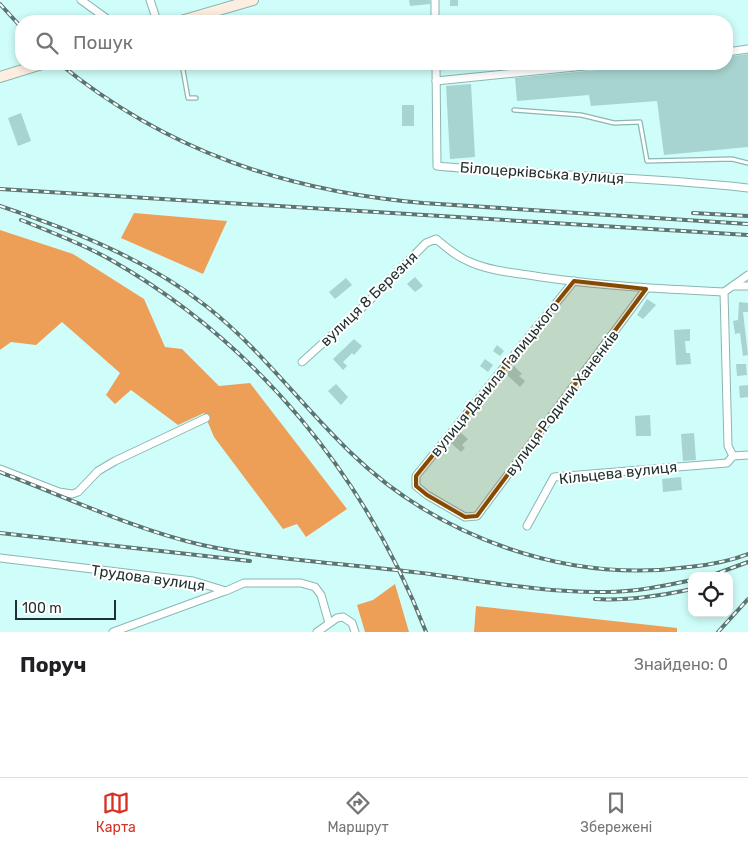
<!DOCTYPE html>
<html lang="uk">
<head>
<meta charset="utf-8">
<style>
  body { margin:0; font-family:Rubik,sans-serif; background:#f2f2f2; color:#202124 }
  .controls { position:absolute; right:15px; bottom:15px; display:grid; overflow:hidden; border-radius:10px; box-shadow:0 2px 8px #0003 }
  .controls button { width:45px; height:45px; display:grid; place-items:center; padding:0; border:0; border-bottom:1px solid #e0e0e0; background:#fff; color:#202124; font:25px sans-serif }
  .scale { position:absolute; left:15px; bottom:12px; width:101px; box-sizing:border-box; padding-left:5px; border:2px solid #1f312f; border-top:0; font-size:14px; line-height:18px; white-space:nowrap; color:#1f312f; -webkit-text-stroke:4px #fff; paint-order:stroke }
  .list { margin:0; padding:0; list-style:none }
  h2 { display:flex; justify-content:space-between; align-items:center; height:65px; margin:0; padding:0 20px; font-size:21px }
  h2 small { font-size:16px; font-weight:400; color:#757577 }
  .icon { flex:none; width:28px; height:28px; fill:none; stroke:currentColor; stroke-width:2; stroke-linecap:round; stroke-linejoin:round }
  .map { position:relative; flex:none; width:748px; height:632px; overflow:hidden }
  .search { position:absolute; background:#fff; box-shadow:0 2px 8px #0003; left:15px; right:15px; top:15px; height:55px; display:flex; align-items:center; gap:12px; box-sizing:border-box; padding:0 18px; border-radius:20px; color:#757577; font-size:19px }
  .sheet { height:145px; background:#fff }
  nav { display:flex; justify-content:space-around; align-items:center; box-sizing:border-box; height:70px; border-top:1px solid #e0e0e0; background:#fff; font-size:14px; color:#757577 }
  nav a { display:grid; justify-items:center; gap:2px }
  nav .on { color:#d93025 }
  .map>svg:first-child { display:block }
  .forest { fill:#ed9f58 }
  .building { fill:#a7d4d0 }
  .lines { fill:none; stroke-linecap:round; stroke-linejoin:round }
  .service-casing { stroke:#8ab7b2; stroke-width:5.5 }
  .minor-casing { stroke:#8ab7b2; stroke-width:9 }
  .secondary-casing { stroke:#8ab7b2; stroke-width:12 }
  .service { stroke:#fff; stroke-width:3 }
  .minor { stroke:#fff; stroke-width:7 }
  .secondary { stroke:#feeee2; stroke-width:10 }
  .rail-casing { stroke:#5a7673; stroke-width:4 }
  .rail { stroke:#fff; stroke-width:2; stroke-dasharray:5.5; stroke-linecap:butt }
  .marked { fill:#854a02; fill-opacity:0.2; stroke:#854a02; stroke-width:4; stroke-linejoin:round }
  .labels { text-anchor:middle; stroke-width:4; stroke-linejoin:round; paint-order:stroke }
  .street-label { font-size:15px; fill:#1f312f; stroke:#fff }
</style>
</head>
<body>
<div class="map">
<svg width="748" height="632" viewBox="0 0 748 632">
  <rect width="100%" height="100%" fill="#cffdf9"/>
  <!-- forest -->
  <g class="forest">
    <polygon points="134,213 227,221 203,274 121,238"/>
    <polygon points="0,230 73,254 144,299 165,347 182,349 219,386 250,383 347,509 306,537 297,524 283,529 214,437 204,413 178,425 131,390 115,404 106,395 120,373 62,322 36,345 11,342 0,350"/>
    <polygon points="395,584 409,632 365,632 357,605 373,600"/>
    <polygon points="476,606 677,628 677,632 474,632"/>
  </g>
  <!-- building -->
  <g class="building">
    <polygon points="409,0 430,0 430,4 410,6"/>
    <rect x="450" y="0" width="8" height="6"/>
    <polygon points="748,54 748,147 664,155 657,101 591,106 589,95 517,101 515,78 606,69 610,66 637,64 727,64 727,57"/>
    <polygon points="471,84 475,157 450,159 446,86"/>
    <rect x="402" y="105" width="12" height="21"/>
    <polygon points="21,113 31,141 18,146 8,118"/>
    <polygon points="415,277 423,286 415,292 407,284"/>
    <polygon points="346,278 352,285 335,299 329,292"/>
    <polygon points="647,299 656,305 643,319 637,315"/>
    <polygon points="739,302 748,303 748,312 743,312 748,355 743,356 740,333 735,334 733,321 738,320"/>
    <polygon points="690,329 690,341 685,341 686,353 690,353 691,364 676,365 674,330"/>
    <polygon points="354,339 362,346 354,355 352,353 343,362 347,366 343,370 333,359"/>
    <polygon points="497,345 504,351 500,356 493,351"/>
    <polygon points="485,359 493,365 488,372 480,366"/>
    <polygon points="736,364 746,364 747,375 737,376"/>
    <polygon points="514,366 522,374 519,376 525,381 520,387 506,374"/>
    <polygon points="336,384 348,397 341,405 328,391"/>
    <polygon points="748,385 748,397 740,398 739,386"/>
    <polygon points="650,415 651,436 636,436 635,416"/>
    <polygon points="460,432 468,439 462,445 465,448 461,452 451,443"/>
    <polygon points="694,433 696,460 683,461 681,434"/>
    <polygon points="681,477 682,490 663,492 662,479"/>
  </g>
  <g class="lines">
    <!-- service casing -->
    <g class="service-casing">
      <g id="service">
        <polyline points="182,64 188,98 196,98"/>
        <polyline points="514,110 581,115 614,123 640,122 647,161 732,159 748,163"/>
      </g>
    </g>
    <!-- minor casing -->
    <g class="minor-casing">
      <g id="minor">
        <polyline points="81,0 110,21"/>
        <polyline points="150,0 157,21"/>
        <polyline points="435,0 435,21"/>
        <polyline points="727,52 748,49"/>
        <path d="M 436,64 L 437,166 C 540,176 645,176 748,188"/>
        <polyline points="436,81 605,64"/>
        <polyline points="574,281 416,476 416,486 427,495 465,517 477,516 646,289"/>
        <polyline points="733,286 748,286"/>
        <path d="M 302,362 L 365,305 L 426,243 L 436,239 C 447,248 457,257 470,262 C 493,272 518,273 541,277 C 602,286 663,289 724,292"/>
        <polyline points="733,456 728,446 724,292 748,275"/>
        <polyline points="0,469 59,492 72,494 78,492 98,471 115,461 206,418"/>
        <polyline points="527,526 554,477 727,463 733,456 748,455"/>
        <polyline points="0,558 193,581 226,591 244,583 301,583 315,587 321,595 329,623"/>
        <polyline points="113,632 225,591"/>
        <polyline points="317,632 337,618 343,617 352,623 355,632"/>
      </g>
    </g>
    <!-- secondary casing -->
    <g class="secondary-casing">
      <g id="secondary">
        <polyline points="181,21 253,0"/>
        <polyline points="0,77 42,64"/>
      </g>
    </g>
    <!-- service -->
    <use href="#service" class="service"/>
    <!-- minor -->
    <use href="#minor" class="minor"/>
    <!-- secondary -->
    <use href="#secondary" class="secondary"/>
    <!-- rail casing -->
    <g class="rail-casing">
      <g id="rail">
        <polyline points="0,4 21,27"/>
        <path d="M 60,64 C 167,151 286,191 423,203 L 748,224"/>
        <polyline points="0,189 748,235"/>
        <path d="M 0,206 C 73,231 145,258 206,306 C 261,349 300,404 350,452 C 437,537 567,584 689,567 C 708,565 730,561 748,554"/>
        <polyline points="693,213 748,216"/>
        <path d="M 21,220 C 51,232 83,244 111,260 C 257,343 366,477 426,632"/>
        <path d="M 0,472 C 66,497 133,529 202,545 C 277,561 354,564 430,574 C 488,582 547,593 606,592 C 635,592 664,586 692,580"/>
        <polyline points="0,533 250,561"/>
        <polyline points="710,576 748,562"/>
        <path d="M 595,599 C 628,601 660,596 692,589"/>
        <polyline points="718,632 748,599"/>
      </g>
    </g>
    <!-- rail -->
    <use href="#rail" class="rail"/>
  </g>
  <!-- marked area -->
  <path class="marked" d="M 574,281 L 646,289 L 477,516 L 465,517 L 427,495 L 416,486 L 416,476 Z"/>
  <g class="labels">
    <!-- street labels -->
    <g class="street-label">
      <text transform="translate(542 173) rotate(4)" y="5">Білоцерківська вулиця</text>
      <text transform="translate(369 299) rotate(-44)" y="5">вулиця 8 Березня</text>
      <text transform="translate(495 379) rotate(-51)" y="5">вулиця Данила Галицького</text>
      <text transform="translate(562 403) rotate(-53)" y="5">вулиця Родини Ханенків</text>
      <text transform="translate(618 473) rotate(-6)" y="5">Кільцева вулиця</text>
      <text transform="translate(148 578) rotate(8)" y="5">Трудова вулиця</text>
    </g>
  </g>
</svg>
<div class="controls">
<button><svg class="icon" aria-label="locate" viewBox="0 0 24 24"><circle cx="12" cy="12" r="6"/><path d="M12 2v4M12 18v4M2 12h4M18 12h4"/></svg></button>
</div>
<div class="scale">100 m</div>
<div class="search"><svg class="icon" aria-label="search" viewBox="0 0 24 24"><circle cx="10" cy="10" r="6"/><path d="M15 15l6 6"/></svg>Пошук</div>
</div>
<section class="sheet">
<h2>Поруч<small>Знайдено: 0</small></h2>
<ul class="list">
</ul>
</section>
<nav>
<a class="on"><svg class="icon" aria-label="map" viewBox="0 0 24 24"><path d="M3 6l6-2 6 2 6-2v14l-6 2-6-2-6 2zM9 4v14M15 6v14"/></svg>Карта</a>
<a><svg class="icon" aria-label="directions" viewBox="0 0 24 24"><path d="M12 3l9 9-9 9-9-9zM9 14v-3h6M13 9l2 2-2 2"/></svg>Маршрут</a>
<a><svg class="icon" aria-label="saved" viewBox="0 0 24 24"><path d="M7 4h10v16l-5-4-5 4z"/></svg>Збережені</a>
</nav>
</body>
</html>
